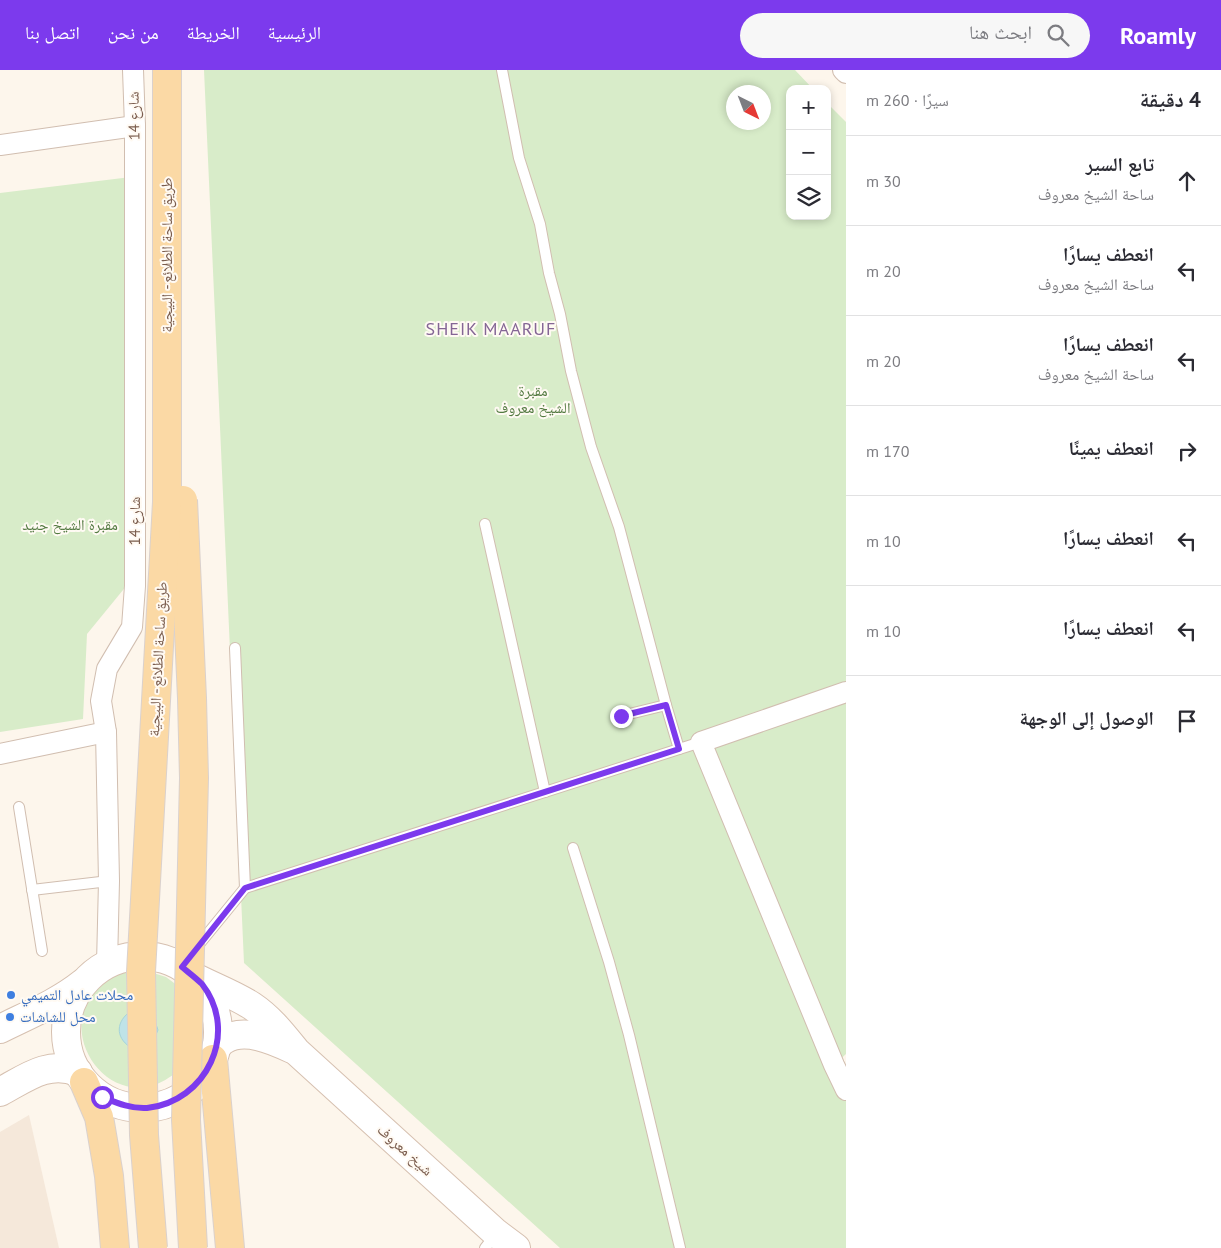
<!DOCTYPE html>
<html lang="ar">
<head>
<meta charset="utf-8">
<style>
  body { margin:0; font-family:"PT Sans","Noto Naskh Arabic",sans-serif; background:#f7f7f7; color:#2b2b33; direction:rtl }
  .controls { position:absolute; right:15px; top:15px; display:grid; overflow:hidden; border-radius:10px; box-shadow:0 2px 8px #0003 }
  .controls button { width:45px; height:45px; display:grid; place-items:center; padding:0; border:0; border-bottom:1px solid #e1e1e2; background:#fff; color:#2b2b33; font:25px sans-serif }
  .compass { position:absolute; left:726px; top:15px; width:45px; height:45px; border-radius:50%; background:#fff; box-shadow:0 2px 8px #0003; rotate:138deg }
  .stop { position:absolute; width:15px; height:15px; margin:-11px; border:4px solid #7c3aed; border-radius:50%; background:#fff }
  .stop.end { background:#7c3aed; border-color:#fff; box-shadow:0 1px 5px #0008 }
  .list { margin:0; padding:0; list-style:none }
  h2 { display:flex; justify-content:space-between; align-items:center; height:65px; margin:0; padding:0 20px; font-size:21px }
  h2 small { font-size:16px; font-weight:400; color:#7c7c81 }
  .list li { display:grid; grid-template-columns:32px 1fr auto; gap:15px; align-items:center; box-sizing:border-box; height:90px; padding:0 20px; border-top:1px solid #e1e1e2 }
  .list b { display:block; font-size:19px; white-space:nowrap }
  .list p { margin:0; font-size:16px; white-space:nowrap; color:#7c7c81 }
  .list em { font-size:16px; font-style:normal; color:#7c7c81 }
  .icon { flex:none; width:28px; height:28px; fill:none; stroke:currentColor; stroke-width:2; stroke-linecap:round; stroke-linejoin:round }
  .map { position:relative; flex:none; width:846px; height:1178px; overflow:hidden; direction:ltr }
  header { display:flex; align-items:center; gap:30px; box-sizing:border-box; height:70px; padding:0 25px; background:#7c3aed; color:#fff }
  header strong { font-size:24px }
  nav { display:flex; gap:28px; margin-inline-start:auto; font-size:18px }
  .search { width:350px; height:45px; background:#f7f7f7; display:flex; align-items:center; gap:12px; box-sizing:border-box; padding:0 18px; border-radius:28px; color:#7c7c81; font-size:19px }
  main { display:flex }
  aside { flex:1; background:#fff }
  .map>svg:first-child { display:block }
  .residential { fill:#f5e8da }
  .green { fill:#d8ecc9; fill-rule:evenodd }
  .water { fill:#bfe3e8; stroke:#a5d3da }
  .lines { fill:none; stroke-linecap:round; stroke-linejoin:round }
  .lane-casing { stroke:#d1beb0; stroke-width:12 }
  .street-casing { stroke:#d1beb0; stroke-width:22 }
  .secondary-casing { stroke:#d6c0b0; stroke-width:30 }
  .primary-casing { stroke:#dad1cd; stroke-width:30 }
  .lane { stroke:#fff; stroke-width:10 }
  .street { stroke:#fff; stroke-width:20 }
  .secondary { stroke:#fff; stroke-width:28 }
  .primary { stroke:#fbd9a5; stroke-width:28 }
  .primary-bridge-casing { stroke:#dad1cd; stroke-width:30; stroke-linecap:butt }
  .primary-bridge { stroke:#fbd9a5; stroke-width:28 }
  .route { stroke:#7c3aed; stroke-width:6 }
  .shop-dot { fill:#3f7fe0; stroke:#fffaf3; stroke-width:2 }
  .labels { text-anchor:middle; stroke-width:4; stroke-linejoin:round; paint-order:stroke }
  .street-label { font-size:15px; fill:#7a5c4d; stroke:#fffaf3 }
  .park-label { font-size:15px; fill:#537a41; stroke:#fffaf3 }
  .shop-label { font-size:15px; fill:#366cbe; stroke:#fffaf3; text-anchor:start }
  .quarter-label { font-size:18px; letter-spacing:1px; fill:#846695; stroke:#fffaf3 }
</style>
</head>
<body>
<header>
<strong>Roamly</strong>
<div class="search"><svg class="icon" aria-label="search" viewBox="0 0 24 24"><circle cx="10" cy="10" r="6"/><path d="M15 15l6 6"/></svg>ابحث هنا</div>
<nav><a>الرئيسية</a><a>الخريطة</a><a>من نحن</a><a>اتصل بنا</a></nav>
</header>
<main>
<aside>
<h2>4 دقيقة<small>سيرًا · 260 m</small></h2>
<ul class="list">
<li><svg class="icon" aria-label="ahead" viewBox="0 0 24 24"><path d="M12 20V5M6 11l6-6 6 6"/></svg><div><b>تابع السير</b><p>ساحة الشيخ معروف</p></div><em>30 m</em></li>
<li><svg class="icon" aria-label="left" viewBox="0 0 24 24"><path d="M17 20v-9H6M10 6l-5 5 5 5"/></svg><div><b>انعطف يسارًا</b><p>ساحة الشيخ معروف</p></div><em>20 m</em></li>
<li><svg class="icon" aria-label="left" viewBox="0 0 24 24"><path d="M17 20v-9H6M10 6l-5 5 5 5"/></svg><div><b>انعطف يسارًا</b><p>ساحة الشيخ معروف</p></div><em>20 m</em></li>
<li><svg class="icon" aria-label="right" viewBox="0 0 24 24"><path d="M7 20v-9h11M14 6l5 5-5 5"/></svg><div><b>انعطف يمينًا</b></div><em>170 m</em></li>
<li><svg class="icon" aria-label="left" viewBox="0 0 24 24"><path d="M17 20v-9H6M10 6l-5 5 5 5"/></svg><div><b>انعطف يسارًا</b></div><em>10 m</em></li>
<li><svg class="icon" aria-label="left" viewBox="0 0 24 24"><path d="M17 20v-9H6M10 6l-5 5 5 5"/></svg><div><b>انعطف يسارًا</b></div><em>10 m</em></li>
<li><svg class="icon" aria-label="arrive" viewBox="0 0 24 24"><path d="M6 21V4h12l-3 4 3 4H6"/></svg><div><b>الوصول إلى الوجهة</b></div></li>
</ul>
</aside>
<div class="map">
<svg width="846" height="1178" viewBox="0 0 846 1178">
  <rect width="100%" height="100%" fill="#fdf6ec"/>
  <!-- residential -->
  <polygon class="residential" points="29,1045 59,1178 0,1178 0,1062"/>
  <!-- green -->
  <g class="green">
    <path d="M 204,0 L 795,0 L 813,19 L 790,19 L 790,146 L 827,146 L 827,33 L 846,52 L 846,984 L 834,995 L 846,1022 L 846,1178 L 560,1178 L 244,893 ZM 734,22 L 764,22 L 764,52 L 734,52 Z"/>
    <polygon points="131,107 141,498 87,564 83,649 0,662 0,123"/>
    <path d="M 147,901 L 166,907 L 182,919 L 186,994 C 177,1002 169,1009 157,1014 C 103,1035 55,959 98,919 C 106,911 116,904 127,902 C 133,901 140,901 147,901 Z"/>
  </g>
  <!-- water -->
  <path class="water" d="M 131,941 L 154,948 L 158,960 L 153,972 L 130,977 C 115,967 116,951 131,941 Z"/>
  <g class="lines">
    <!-- lane casing -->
    <g class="lane-casing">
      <g id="lane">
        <polyline points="502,0 519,88 540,154 549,203 560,244 571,301 591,377 619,457 666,635 621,646"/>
        <polyline points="485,454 545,722"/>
        <polyline points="235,578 245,818"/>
        <polyline points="666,635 679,679"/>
        <polyline points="19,737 42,881"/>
        <polyline points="573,778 609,892 629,965 680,1178"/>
        <polyline points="32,820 109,811"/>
        <polyline points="196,878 245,818 701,672"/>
        <polyline points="485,1178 496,1164"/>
      </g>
    </g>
    <!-- street casing -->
    <g class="street-casing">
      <g id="street">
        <polyline points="843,0 846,3"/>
        <polyline points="0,75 135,56"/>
        <polyline points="846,622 701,672 834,995 846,1020"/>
        <polyline points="0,684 106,662"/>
        <polyline points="107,894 109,811 106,662 101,631 107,599 132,557 135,516 135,56 133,0"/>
      </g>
    </g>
    <!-- secondary casing -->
    <g class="secondary-casing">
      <g id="secondary">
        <circle cx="142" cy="962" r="76"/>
        <path d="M 196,908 C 214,917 235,925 252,936 C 270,948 283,965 296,981 L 496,1163 L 516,1178"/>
        <path d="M 0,959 C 28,945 58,933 83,913"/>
        <path d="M 216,978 C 218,976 221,971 224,970 C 244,957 273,970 292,979"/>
        <path d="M 0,1022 C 26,1008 48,990 78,1002"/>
      </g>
    </g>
    <!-- primary casing -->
    <g class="primary-casing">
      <g id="primary">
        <polyline points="213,989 230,1178"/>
        <polyline points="84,1012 99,1047 109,1106 115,1178"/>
      </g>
    </g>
    <!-- lane -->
    <use href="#lane" class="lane"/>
    <!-- street -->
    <use href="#street" class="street"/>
    <!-- secondary -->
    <use href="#secondary" class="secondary"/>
    <!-- primary -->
    <use href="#primary" class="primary"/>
    <!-- primary-bridge casing -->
    <g class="primary-bridge-casing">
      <g id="primary-bridge">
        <polyline points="183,430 192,628 194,708 186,1050 193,1178"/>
        <polyline points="153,1178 144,1065 141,902 167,432 167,0"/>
      </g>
    </g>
    <!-- primary-bridge -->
    <use href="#primary-bridge" class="primary-bridge"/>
  </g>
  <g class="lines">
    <!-- route -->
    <path class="route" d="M 102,1027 C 117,1033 131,1039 147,1038 C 206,1032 240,963 202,914 C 196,908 188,902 182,897 L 245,818 L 679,679 L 666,635 L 621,646"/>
  </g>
  <!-- markers -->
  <g class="shop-dot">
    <circle cx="11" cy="925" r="5"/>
    <circle cx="10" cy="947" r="5"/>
  </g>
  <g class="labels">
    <!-- street labels -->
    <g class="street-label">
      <text transform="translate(134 46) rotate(-91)" y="5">شارع 14</text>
      <text transform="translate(167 185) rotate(-90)" y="5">طريق ساحة الطلائع - البيجية</text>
      <text transform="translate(135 451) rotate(-90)" y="5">شارع 14</text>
      <text transform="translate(158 589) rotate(-87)" y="5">طريق ساحة الطلائع - البيجية</text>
      <text transform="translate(405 1080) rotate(42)" y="5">شیخ معروف</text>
    </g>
    <!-- park labels -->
    <g class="park-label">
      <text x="533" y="326">مقبرة<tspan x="533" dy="17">الشيخ معروف</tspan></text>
      <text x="70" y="460">مقبرة الشيخ جنيد</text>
    </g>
    <!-- shop labels -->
    <g class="shop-label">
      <text x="21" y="930">محلات عادل التميمي</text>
      <text x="20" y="952">محل للشاشات</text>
    </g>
    <!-- quarter labels -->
    <g class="quarter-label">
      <text x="491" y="265">SHEIK MAARUF</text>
    </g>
  </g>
</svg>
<div class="controls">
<button>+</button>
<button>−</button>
<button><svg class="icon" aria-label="layers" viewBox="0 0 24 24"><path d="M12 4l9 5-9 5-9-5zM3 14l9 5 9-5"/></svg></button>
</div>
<svg class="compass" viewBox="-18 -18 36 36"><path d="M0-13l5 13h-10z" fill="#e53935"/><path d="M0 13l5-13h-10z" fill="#7c7c81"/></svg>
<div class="stop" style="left:102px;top:1027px"></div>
<div class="stop end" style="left:621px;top:646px"></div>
</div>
</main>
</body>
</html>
